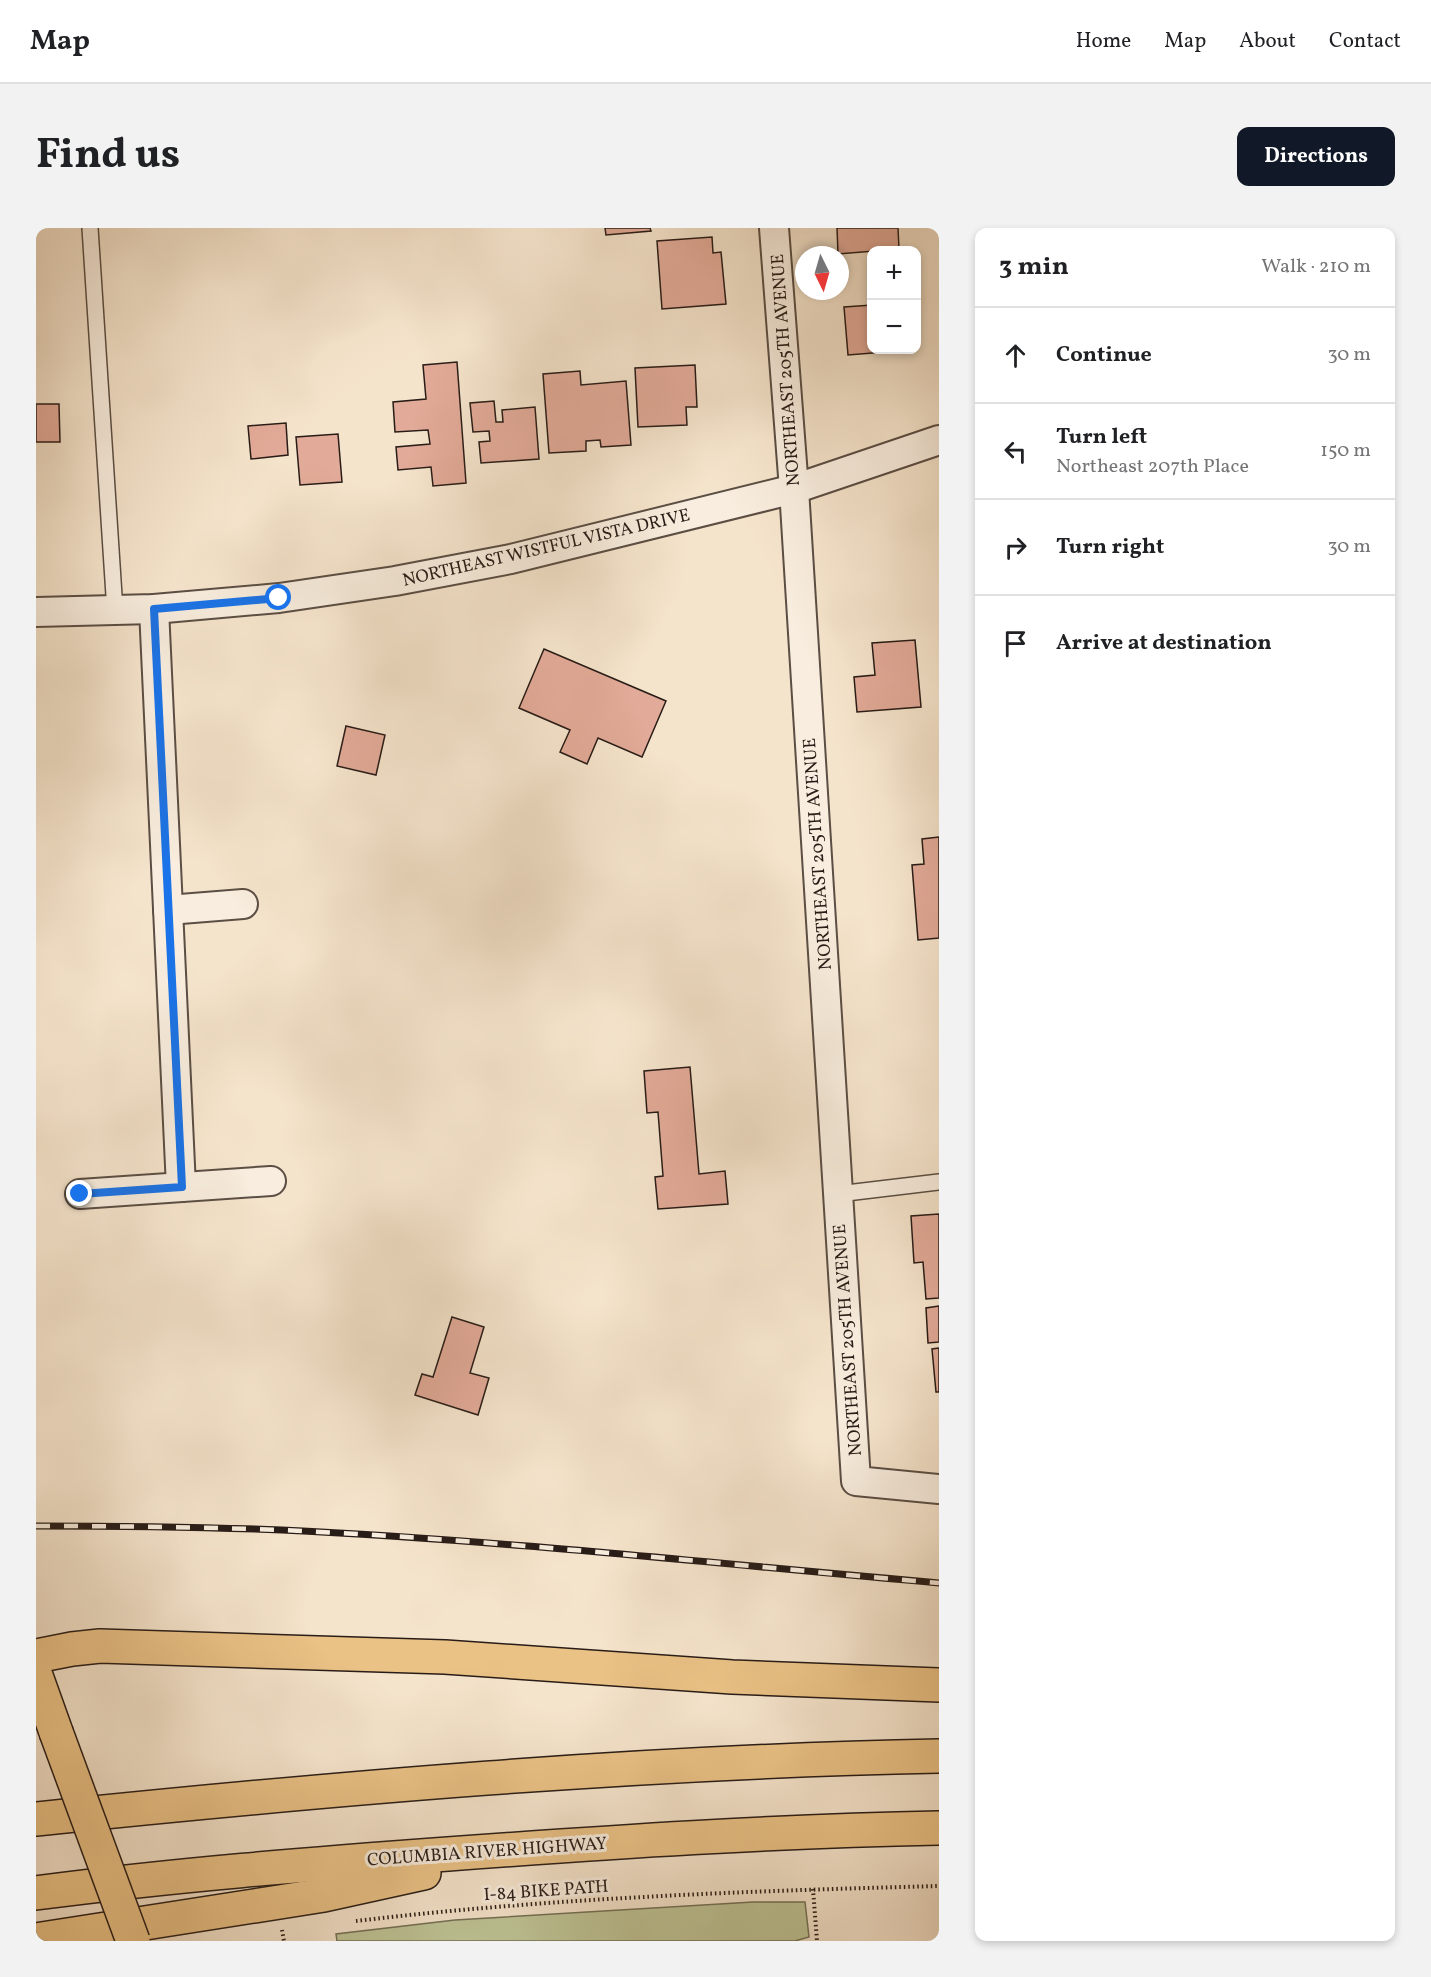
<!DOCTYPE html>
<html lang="en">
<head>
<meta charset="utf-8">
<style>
  body { margin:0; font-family:Vollkorn,serif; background:#f2f2f2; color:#202124 }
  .controls { position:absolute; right:18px; top:18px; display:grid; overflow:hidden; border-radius:12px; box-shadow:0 3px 9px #0003 }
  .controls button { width:54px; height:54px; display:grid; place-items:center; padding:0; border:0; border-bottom:2px solid #e0e0e0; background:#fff; color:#202124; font:30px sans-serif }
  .compass { position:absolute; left:759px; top:18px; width:54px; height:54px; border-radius:50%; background:#fff; box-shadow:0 3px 9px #0003; rotate:175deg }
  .stop { position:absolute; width:18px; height:18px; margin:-14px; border:4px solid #1a73e8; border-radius:50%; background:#fff }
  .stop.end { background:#1a73e8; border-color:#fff; box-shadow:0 2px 6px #0008 }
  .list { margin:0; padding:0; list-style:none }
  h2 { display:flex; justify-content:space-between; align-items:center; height:78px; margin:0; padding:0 24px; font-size:26px }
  h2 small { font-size:20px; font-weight:400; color:#757577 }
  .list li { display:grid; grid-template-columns:39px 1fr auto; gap:18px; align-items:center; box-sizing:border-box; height:96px; padding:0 24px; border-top:2px solid #e0e0e0 }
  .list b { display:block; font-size:22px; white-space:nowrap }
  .list p { margin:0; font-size:20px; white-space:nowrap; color:#757577 }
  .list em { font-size:20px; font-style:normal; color:#757577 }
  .icon { flex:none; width:33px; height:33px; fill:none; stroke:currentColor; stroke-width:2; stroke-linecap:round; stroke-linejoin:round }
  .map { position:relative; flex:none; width:903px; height:1713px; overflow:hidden; border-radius:12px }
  header { display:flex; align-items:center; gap:36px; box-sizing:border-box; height:84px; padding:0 30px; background:#fff; border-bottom:2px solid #e0e0e0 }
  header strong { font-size:28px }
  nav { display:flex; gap:33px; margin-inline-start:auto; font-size:21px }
  .intro { display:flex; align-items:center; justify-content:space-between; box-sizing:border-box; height:144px; padding:0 36px }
  h1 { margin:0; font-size:42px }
  .button { padding:15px 27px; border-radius:12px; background:#111827; color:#fff; font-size:21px; font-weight:700 }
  main { display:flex; gap:36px; padding:0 36px }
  aside { flex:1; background:#fff; border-radius:12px; box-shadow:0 3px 9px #0003 }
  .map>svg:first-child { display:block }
  .green { fill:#bec496; stroke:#737056; stroke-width:1.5 }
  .building { fill:#e2aa98; stroke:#281c17; stroke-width:1.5 }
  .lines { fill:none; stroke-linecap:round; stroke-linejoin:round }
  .service-casing { stroke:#5b4e44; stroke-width:18 }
  .minor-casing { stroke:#5b4e44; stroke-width:32 }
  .primary-casing { stroke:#281c17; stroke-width:36 }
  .motorway-casing { stroke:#281c17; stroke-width:36 }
  .path { stroke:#281c17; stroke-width:4; stroke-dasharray:1.5 3; stroke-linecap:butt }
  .service { stroke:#f8edde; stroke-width:15 }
  .minor { stroke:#f8edde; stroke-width:28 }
  .primary { stroke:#eac286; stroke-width:33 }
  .motorway { stroke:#eac286; stroke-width:33 }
  .rail-casing { stroke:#281c17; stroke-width:7 }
  .rail { stroke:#f8edde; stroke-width:4.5; stroke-dasharray:14; stroke-linecap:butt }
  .primary-bridge-casing { stroke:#281c17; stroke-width:36; stroke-linecap:butt }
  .primary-bridge { stroke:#eac286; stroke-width:33 }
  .route { stroke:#1a73e8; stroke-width:8 }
  .labels { text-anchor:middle; stroke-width:6; stroke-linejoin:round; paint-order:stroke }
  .street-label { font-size:18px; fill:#281c17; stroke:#f8edde }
</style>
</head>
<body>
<header>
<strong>Map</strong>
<nav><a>Home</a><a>Map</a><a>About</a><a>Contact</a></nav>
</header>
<div class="intro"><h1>Find us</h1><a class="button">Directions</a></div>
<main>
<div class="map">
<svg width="903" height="1713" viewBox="0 0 903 1713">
  <rect width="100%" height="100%" fill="#f5e4cc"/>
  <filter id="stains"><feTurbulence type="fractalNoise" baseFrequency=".00333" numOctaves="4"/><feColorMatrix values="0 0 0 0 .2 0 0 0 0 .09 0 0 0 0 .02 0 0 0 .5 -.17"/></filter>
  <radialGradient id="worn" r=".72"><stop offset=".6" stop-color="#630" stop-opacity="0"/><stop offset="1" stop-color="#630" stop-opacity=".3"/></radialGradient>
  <!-- green -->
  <polygon class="green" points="717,1674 769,1674 773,1709 759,1713 301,1713 300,1706 419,1692"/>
  <!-- building -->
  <g class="building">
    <polygon points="569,0 614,0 615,3 570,7"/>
    <polygon points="801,0 862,0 863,21 802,26"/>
    <polygon points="676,9 677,25 685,24 690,76 626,81 621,13"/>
    <polygon points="836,77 836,122 861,122 861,123 812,127 808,79"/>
    <polygon points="421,134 430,255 397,258 395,239 362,242 360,219 394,216 392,202 359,204 357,174 390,171 387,137"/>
    <polygon points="659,137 661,179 650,179 651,197 602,199 599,140"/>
    <polygon points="544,143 545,157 590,153 595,217 565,219 564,212 550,213 550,223 513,225 507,146"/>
    <polygon points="458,173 460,194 467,194 466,182 499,179 503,231 445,235 443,214 454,213 453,203 437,204 434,175"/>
    <polygon points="0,176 23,176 24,214 0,214"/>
    <polygon points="250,195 252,227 215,231 212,198"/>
    <polygon points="302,206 306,254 264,257 260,209"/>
    <polygon points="879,412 885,479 821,484 818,449 839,447 836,415"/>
    <polygon points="508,421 630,473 606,529 562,510 551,536 524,524 534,502 483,480"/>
    <polygon points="310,498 349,507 340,547 301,538"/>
    <polygon points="903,609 903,710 882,712 876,637 888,636 886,611"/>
    <polygon points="654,839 663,946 689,943 692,976 622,981 619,949 627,948 622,884 611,885 608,843"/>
    <polygon points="903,986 903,1070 890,1071 887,1034 878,1035 875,988"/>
    <polygon points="903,1078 903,1114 892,1115 890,1080"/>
    <polygon points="416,1089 448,1099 434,1145 453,1150 442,1187 379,1167 386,1146 397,1149"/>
    <polygon points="903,1120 903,1164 900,1164 896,1121"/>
  </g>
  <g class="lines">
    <!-- service casing -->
    <g class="service-casing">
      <g id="service">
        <polyline points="54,0 79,383"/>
        <polyline points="802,966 903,954"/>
      </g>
    </g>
    <!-- minor casing -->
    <g class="minor-casing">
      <g id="minor">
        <polyline points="738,0 758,261 820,1253 903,1261"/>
        <polyline points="118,381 145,959"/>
        <polyline points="0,384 118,381 243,370 359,353 475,331 758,261 903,212"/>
        <polyline points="132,682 207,676"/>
        <polyline points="44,966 235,953"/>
      </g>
    </g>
    <!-- primary casing -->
    <g class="primary-casing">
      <polyline id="primary" points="0,1448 20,1504"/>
    </g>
    <!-- motorway casing -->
    <g class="motorway-casing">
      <g id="motorway">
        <polyline points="0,1428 36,1421 64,1418 409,1429 696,1449 903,1457"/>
        <path d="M 0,1591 C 300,1560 601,1534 903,1528"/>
        <path d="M 0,1665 C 137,1647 275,1636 412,1626 C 576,1614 739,1603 903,1600"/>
        <polyline points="0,1712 288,1667 388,1645"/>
      </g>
    </g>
    <!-- path -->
    <g class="path">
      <polyline points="777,1661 781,1713"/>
      <path d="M 320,1693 C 513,1670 709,1663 903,1658"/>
      <polyline points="246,1702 248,1713"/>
    </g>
    <!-- service -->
    <use href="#service" class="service"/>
    <!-- minor -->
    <use href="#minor" class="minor"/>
    <!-- primary -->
    <use href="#primary" class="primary"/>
    <!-- motorway -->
    <use href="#motorway" class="motorway"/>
    <!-- rail casing -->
    <g class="rail-casing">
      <path id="rail" d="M 0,1298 C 82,1298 164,1299 246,1302 C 465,1312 684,1336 903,1355"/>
    </g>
    <!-- rail -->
    <use href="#rail" class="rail"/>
    <!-- primary-bridge casing -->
    <g class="primary-bridge-casing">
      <polyline id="primary-bridge" points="20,1504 97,1713"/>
    </g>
    <!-- primary-bridge -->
    <use href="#primary-bridge" class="primary-bridge"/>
  </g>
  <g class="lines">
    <!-- route -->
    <polyline class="route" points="44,966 146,959 118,381 243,370"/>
  </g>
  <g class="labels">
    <!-- street labels -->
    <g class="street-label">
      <text transform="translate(749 142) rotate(-94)" y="6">NORTHEAST 205TH AVENUE</text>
      <text transform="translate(510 319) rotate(-13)" y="6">NORTHEAST WISTFUL VISTA DRIVE</text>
      <text transform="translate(781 626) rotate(-94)" y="6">NORTHEAST 205TH AVENUE</text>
      <text transform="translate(811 1112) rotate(-94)" y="6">NORTHEAST 205TH AVENUE</text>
      <text transform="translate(451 1623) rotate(-4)" y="6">COLUMBIA RIVER HIGHWAY</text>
      <text transform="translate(510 1662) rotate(-4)" y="6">I-84 BIKE PATH</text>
    </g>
  </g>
  <rect width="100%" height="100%" filter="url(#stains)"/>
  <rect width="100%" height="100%" fill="url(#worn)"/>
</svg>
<div class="controls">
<button>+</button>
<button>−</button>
</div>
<svg class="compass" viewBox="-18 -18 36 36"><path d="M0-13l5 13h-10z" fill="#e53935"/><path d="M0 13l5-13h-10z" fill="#757577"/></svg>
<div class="stop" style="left:243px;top:370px"></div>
<div class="stop end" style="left:44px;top:966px"></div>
</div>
<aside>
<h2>3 min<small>Walk · 210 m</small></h2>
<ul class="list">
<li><svg class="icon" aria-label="ahead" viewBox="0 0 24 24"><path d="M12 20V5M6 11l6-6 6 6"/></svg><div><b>Continue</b></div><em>30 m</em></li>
<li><svg class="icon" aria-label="left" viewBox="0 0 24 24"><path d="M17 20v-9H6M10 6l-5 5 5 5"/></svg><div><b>Turn left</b><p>Northeast 207th Place</p></div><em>150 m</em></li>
<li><svg class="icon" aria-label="right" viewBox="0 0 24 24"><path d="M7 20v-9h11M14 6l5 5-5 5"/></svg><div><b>Turn right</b></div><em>30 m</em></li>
<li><svg class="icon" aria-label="arrive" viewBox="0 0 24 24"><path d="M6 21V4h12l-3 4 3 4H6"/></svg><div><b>Arrive at destination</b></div></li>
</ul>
</aside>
</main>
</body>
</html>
